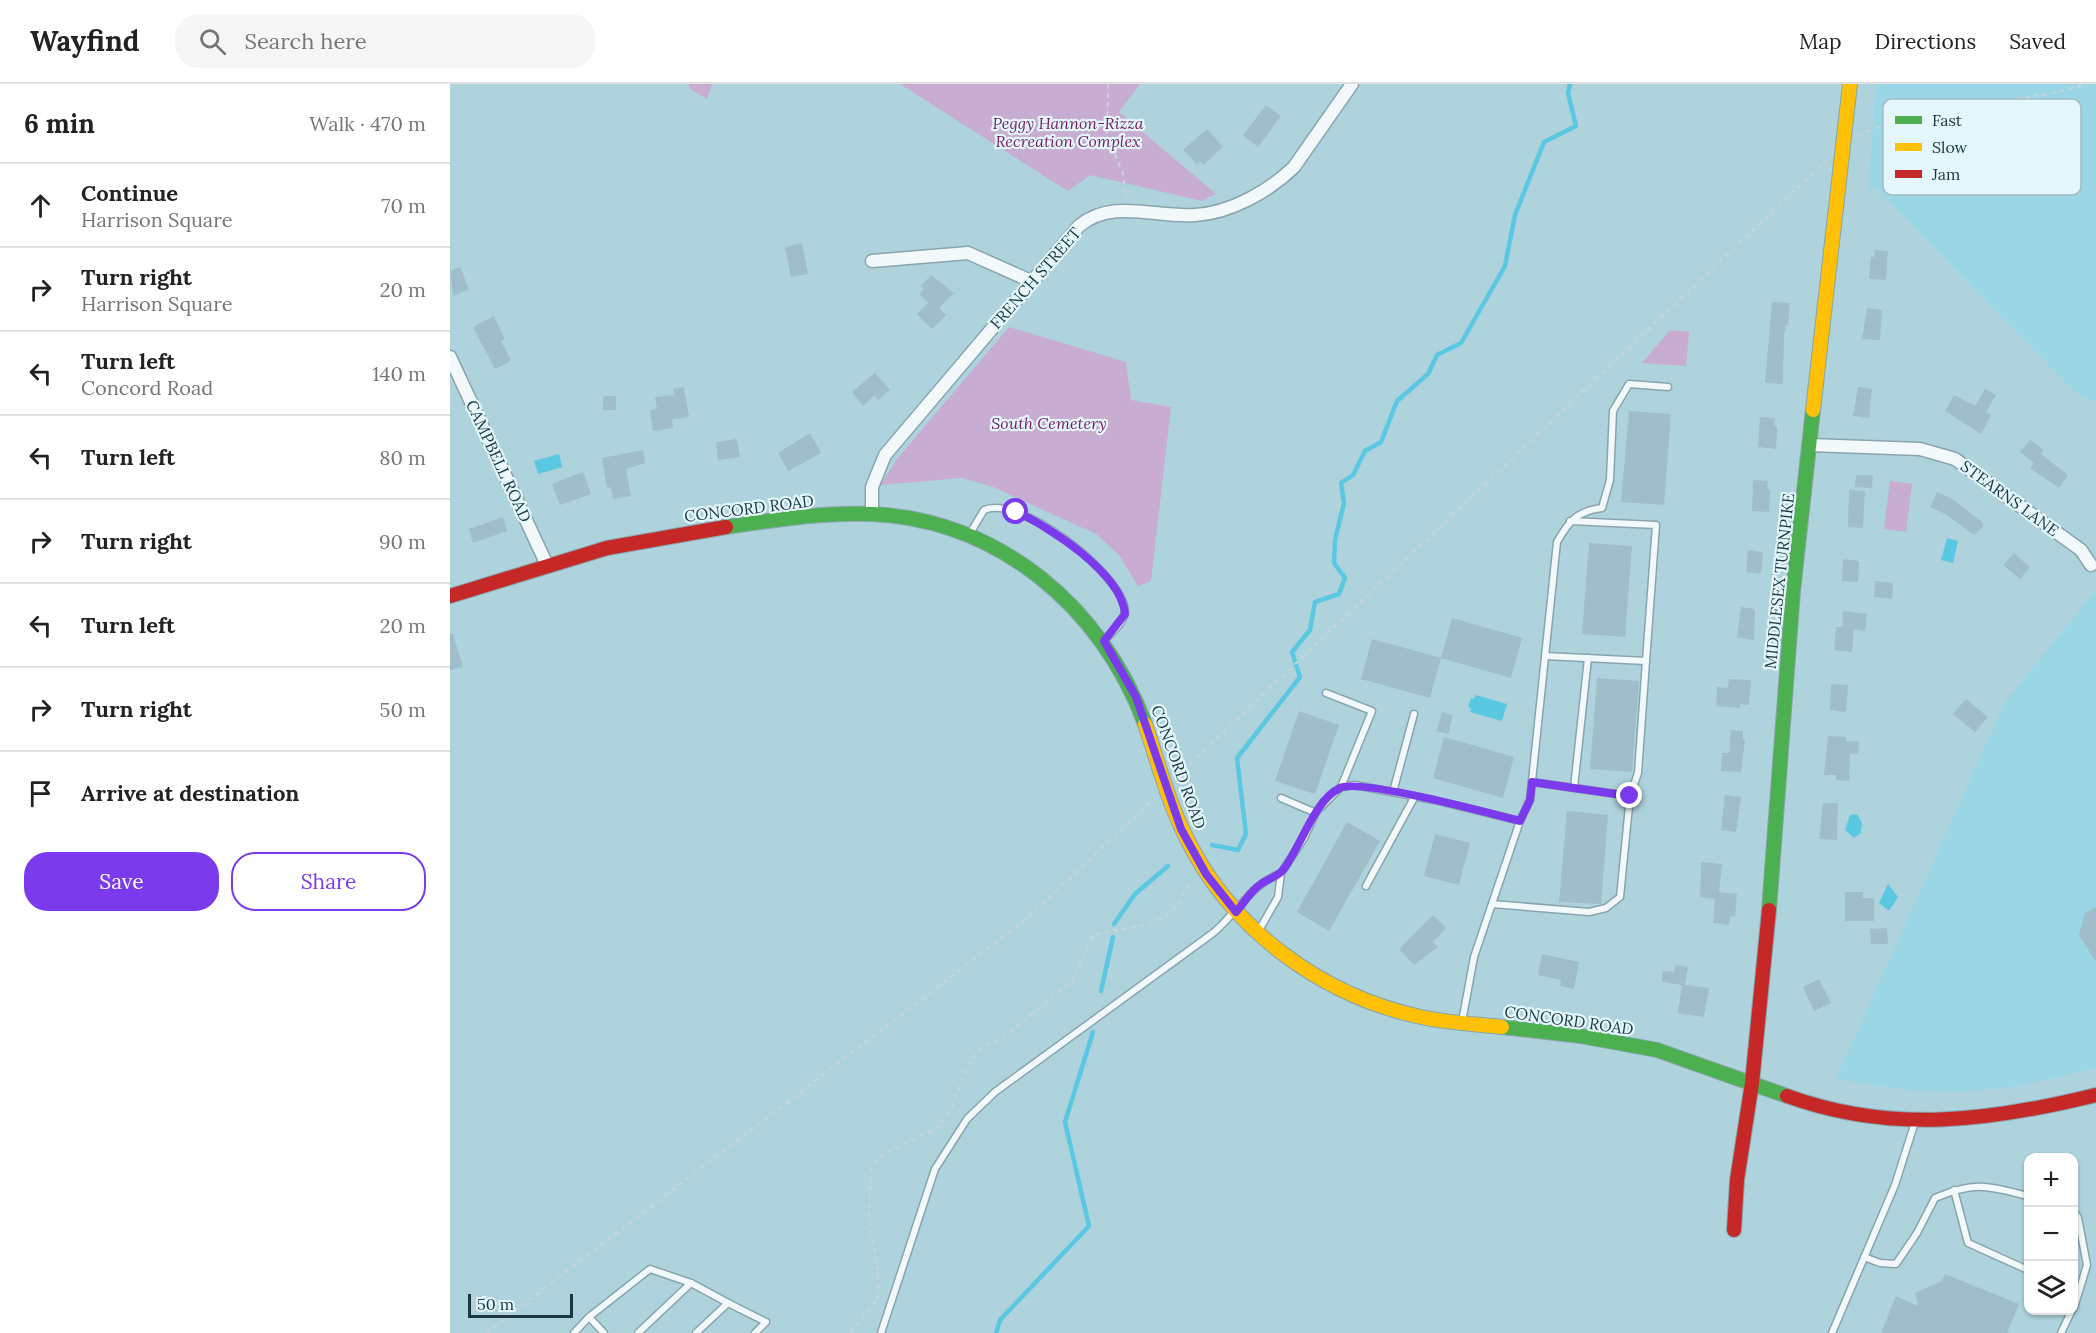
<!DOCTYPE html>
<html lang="en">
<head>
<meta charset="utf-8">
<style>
  body { margin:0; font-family:Lora,serif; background:#f6f6f6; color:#222 }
  .controls { position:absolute; right:18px; bottom:18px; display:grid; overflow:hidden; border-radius:12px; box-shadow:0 2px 4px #0004 }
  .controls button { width:54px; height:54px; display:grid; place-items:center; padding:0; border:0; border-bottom:2px solid #e0e0e0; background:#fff; color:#222; font:30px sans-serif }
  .scale { position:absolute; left:18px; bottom:15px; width:105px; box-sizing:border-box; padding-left:6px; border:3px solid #1b373f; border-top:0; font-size:16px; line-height:21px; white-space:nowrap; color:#1b373f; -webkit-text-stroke:4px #e3f7fc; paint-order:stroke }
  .stop { position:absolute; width:18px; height:18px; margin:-14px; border:4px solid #7c3aed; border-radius:50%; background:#fff }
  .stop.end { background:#7c3aed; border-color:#fff; box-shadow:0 2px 6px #0008 }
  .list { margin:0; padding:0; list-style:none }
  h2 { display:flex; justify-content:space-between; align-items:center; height:78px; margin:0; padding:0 24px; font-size:26px }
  h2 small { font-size:20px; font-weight:400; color:#767676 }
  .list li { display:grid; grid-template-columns:39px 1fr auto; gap:18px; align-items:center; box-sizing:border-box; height:84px; padding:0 24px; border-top:2px solid #e0e0e0 }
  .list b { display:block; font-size:22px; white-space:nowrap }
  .list p { margin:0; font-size:20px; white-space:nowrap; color:#767676 }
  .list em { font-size:20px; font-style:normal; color:#767676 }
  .actions { display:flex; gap:12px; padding:18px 24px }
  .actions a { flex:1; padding:14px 0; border:2px solid #7c3aed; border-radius:24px; text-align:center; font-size:21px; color:#7c3aed }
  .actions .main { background:#7c3aed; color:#fff }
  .icon { flex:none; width:33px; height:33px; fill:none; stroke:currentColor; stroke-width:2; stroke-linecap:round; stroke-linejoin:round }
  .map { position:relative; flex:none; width:1646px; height:1249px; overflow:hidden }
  header { display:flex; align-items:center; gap:36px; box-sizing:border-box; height:84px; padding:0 30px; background:#fff; border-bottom:2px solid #e0e0e0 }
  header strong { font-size:28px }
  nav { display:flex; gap:33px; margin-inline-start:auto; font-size:21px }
  .search { width:420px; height:54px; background:#f6f6f6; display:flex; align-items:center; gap:15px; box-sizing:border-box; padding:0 21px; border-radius:24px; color:#767676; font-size:22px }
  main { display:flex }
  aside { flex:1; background:#fff }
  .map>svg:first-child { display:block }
  .built { fill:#9ad6e6 }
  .green { fill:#c8acd1 }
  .water { fill:#5ac8e2 }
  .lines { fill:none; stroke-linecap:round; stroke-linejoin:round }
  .stream { stroke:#5ac8e2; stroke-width:4.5 }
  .building { fill:#a0bdca }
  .lane-casing { stroke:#88a5ad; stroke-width:9 }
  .street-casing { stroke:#88a5ad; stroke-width:15 }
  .fast-casing { stroke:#88a5ad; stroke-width:16 }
  .slow-casing { stroke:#88a5ad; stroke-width:16 }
  .jam-casing { stroke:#88a5ad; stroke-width:16 }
  .path { stroke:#c8d4d7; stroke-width:2; stroke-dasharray:4.5 4.5; stroke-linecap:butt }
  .lane { stroke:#f3f8fa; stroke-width:6 }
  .street { stroke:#f3f8fa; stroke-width:12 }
  .fast { stroke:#4caf50; stroke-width:14 }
  .slow { stroke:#ffc107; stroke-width:14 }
  .jam { stroke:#c62828; stroke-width:14 }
  .route { stroke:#7c3aed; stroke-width:8 }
  .labels { text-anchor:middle; stroke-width:4.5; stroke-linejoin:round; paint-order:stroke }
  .park-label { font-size:16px; font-style:italic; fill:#761c64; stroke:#e3f7fc }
  .street-label { font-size:16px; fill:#1b373f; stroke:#e3f7fc }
  .key { fill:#e3f7fc; stroke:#a7bdc3; stroke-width:1.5 }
  .key-label { font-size:16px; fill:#1b373f }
</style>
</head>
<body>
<header>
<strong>Wayfind</strong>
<div class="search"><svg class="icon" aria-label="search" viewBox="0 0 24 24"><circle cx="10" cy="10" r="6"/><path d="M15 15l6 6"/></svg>Search here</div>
<nav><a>Map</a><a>Directions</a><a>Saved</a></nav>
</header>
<main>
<aside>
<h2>6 min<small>Walk · 470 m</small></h2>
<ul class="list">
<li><svg class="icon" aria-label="ahead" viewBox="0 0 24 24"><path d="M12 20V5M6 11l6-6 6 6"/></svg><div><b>Continue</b><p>Harrison Square</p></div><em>70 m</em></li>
<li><svg class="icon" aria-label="right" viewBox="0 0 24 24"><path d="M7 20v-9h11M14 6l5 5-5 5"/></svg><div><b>Turn right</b><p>Harrison Square</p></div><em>20 m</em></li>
<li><svg class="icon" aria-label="left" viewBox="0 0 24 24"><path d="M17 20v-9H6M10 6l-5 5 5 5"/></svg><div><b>Turn left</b><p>Concord Road</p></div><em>140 m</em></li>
<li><svg class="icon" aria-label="left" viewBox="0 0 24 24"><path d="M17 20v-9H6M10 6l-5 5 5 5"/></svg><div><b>Turn left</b></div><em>80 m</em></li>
<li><svg class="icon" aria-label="right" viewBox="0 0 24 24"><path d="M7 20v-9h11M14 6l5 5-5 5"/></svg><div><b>Turn right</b></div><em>90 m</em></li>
<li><svg class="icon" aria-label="left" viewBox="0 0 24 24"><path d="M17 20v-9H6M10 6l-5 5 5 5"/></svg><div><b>Turn left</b></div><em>20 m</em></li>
<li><svg class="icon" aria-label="right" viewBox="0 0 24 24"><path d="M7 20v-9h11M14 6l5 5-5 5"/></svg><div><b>Turn right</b></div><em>50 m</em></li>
<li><svg class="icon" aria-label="arrive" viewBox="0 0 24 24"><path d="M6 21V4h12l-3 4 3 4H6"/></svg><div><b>Arrive at destination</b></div></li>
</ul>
<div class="actions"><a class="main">Save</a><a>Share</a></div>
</aside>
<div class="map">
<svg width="1646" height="1249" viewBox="0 0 1646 1249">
  <rect width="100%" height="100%" fill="#aed3dd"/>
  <!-- built -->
  <g class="built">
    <polygon points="1426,0 1646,0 1646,318 1626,309 1426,104 1418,106"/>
    <polygon points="1646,506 1646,984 1569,1002 1512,1008 1465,1007 1386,995 1555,618"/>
  </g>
  <!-- green -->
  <g class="green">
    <polygon points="239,0 262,0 257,15 240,5"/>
    <polygon points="450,0 690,0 669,28 766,110 752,117 640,91 618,107"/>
    <polygon points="559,243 676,278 681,316 721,323 701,497 688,502 669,471 646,450 543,403 512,394 430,401 447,375"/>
    <polygon points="1220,246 1239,248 1236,282 1192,279"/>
    <polygon points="1440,397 1462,400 1456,448 1434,445"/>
  </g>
  <!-- water -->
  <g class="water">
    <polygon points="109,370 112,383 88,390 84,377"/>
    <polygon points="1497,454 1508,457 1503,479 1491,476"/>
    <polygon points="1026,611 1057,620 1052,637 1020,628 1021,624 1018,623 1021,614 1024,615"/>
    <polygon points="1407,730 1412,739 1411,749 1404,754 1395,746 1400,731"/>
    <polygon points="1438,800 1448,813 1439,827 1429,819"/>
  </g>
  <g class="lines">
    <!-- stream -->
    <g class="stream">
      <polyline points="762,761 788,766 796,750 787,674 850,593 842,568 860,546 865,518 889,510 895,494 884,479 885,456 894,419 891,399 903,391 915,367 931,358 947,317 978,290 987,271 1011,259 1055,182 1065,131 1094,58 1126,42 1118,9 1120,0"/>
      <polyline points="664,840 685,810 718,782"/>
      <polyline points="651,907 663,853"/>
      <polyline points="546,1249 550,1236 639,1142 615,1038 643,948"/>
    </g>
  </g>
  <!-- building -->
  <g class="building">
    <polygon points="816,21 831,32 808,63 793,51"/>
    <polygon points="757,45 773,63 753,81 750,77 747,80 733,66"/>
    <polygon points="352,159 358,190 341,193 335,163"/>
    <polygon points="1425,166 1438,167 1436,196 1419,195 1421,173 1424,173"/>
    <polygon points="10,183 19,205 3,212 0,187"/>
    <polygon points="481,191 504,209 489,224 496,231 482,245 467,230 478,219 469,210 474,205 471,202"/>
    <polygon points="1322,218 1340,219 1338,242 1336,241 1334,251 1333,300 1315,299"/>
    <polygon points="1417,224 1432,226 1430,256 1412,255"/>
    <polygon points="44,232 55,256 51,257 61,277 45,285 23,243"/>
    <polygon points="425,289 440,306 428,316 425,311 413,322 402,308"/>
    <polygon points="234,303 239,333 222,335 223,344 203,347 200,326 207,325 205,313 224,311 223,305"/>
    <polygon points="1408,303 1422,305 1419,334 1403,332"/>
    <polygon points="1535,305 1546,311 1536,328 1541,331 1531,350 1495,327 1504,311 1525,322"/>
    <rect x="153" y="312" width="13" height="14"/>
    <polygon points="1179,327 1221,330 1214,421 1171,418"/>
    <polygon points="1310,333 1325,334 1324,342 1327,343 1326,365 1308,363"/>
    <polygon points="360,349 371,369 338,387 328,369"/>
    <polygon points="287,355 290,373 268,376 266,358"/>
    <polygon points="1580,356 1594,366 1591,370 1618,391 1609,404 1580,384 1584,379 1570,368"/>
    <polygon points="193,366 195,379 176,385 181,412 163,415 161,403 157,404 152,374"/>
    <polygon points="133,388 141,410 110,421 102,400"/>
    <polygon points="1406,391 1423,391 1422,404 1405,403"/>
    <polygon points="1303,396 1318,397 1317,405 1320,406 1319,428 1302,427"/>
    <polygon points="1399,406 1415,407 1413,444 1398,443"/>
    <polygon points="1487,408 1501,414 1533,439 1533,443 1524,451 1497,431 1480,423"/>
    <polygon points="53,433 57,447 23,459 19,445"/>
    <polygon points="1139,459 1182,462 1175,553 1132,550"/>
    <polygon points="1298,466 1313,468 1311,490 1296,488"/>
    <polygon points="1564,469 1580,483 1570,495 1553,481"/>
    <polygon points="1393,475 1409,477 1408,498 1392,497"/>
    <polygon points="1425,497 1443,499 1442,515 1424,513"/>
    <polygon points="1291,523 1305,525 1304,556 1287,554"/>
    <polygon points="1393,527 1417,530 1415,547 1404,545 1402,568 1384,566 1386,543 1392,543"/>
    <polygon points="1002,534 1072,554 1061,594 991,574"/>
    <polygon points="0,550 3,550 13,583 0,586"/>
    <polygon points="922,555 991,574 980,614 911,595"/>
    <polygon points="1147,594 1189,597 1182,688 1140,685"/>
    <polygon points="1279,595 1301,596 1299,621 1290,620 1290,624 1266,622 1267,603 1278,604"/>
    <polygon points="1381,600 1398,601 1396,628 1380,626"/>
    <polygon points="1516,615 1538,633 1525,648 1503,630"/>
    <polygon points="849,627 889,641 865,710 825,697"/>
    <polygon points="992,628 1003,631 998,650 987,647"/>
    <polygon points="1281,646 1293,647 1293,656 1295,656 1291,688 1271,687 1272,669 1279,669"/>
    <polygon points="1378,652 1396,653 1396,657 1409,658 1408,670 1400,670 1399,697 1386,696 1386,691 1374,691"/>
    <polygon points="994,653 1064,673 1053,714 983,694"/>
    <polygon points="1275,711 1291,713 1286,748 1271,746"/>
    <polygon points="1373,719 1388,719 1387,756 1369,755"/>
    <polygon points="1117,727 1158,731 1151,820 1109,818"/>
    <polygon points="897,738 930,757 879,847 847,828"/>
    <polygon points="985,750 1020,759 1009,801 974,792"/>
    <polygon points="1251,778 1272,780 1269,808 1287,810 1285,833 1280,832 1279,841 1263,839 1265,815 1250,813"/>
    <polygon points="1395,808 1413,808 1413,814 1424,814 1424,837 1395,837"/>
    <polygon points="1646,823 1646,878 1629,851 1635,829"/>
    <polygon points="983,831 996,844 983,858 988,863 964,881 949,865"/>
    <polygon points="1437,844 1438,860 1421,860 1420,845"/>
    <polygon points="1092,870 1129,878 1124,905 1110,902 1111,896 1088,891"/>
    <polygon points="1225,881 1238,883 1235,901 1259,904 1254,933 1228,929 1232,901 1212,898 1213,887 1224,888"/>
    <polygon points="1369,895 1381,919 1364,927 1353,903"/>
    <polygon points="1495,1190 1569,1220 1557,1249 1431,1249 1446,1212 1468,1222 1465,1209 1492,1197"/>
  </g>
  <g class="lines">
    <!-- lane casing -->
    <g class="lane-casing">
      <g id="lane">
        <path d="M 519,451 L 534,426 C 569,410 673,490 675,527 C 675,538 661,549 654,557"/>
        <polyline points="1095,572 1196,577 1206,441 1120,437"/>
        <polyline points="876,609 922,627 891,703"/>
        <polyline points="1124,704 1138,574"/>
        <polyline points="943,708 964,630"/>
        <polyline points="1180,712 1188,689 1196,577"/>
        <polyline points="831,714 866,729"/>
        <polyline points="916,802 965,712"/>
        <polyline points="1042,820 1139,828 1156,824 1170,813 1180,712 1082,698"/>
        <polyline points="808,848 828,813 831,789 854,754 866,728 891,703 905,701 984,716 1070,737"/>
        <path d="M 1012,938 L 1024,873 L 1070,737 L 1080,716 L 1107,458 C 1119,437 1127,427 1152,424 L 1160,396 L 1163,327 L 1179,300 L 1218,303"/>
        <polyline points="1504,1106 1518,1159 1578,1186"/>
        <polyline points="1624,1128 1628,1134 1637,1181 1624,1224"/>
        <path d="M 1414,1173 L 1430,1179 L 1446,1180 L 1467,1149 L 1485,1114 C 1526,1097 1537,1102 1578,1112"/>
        <polyline points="241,1199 278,1219 246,1249"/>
        <polyline points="278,1219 316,1238 305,1249"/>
        <polyline points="139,1233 200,1185 241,1199 188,1249"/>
        <polyline points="124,1249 139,1233 154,1249"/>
        <path d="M 431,1249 L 485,1085 L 517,1035 L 545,1008 L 763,849 C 786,830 802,799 831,789"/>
        <polyline points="1382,1249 1445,1101 1465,1038"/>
        <polyline points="1611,1249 1622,1226"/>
      </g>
    </g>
    <!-- street casing -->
    <g class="street-casing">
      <g id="street">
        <polyline points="422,177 518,169 581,197"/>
        <polyline points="0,273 97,481"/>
        <polyline points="1360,361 1470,365 1505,375 1631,466 1641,481"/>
        <path d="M 422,430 L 422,403 L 435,371 L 629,142 C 663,114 705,134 745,131 C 781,129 819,107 844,83 L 902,0"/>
      </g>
    </g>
    <!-- fast casing -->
    <g class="fast-casing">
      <g id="fast">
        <path d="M 276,443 C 324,436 373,428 422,430 C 549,436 652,523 695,640"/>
        <polyline points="1319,826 1343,507 1363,326"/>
        <polyline points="1052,943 1131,952 1207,966 1337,1012"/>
      </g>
    </g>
    <!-- slow casing -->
    <g class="slow-casing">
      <g id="slow">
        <polyline points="1363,326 1400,0"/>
        <path d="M 695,640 C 708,678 718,718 737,755 C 782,846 872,912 971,933 C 998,939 1025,940 1052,943"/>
      </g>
    </g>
    <!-- jam casing -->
    <g class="jam-casing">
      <g id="jam">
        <polyline points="0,512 157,464 276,443"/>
        <path d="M 1337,1012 C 1442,1050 1540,1037 1646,1011"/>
        <polyline points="1284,1146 1287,1096 1302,999 1319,826"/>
      </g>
    </g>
    <!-- path -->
    <g class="path">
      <polyline points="658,0 657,51 673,90 676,116"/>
      <path d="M 1409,52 C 1463,23 1532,21 1592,11 C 1607,9 1621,4 1636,0"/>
      <polyline points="727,692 1376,77"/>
      <polyline points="36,1249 575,836 704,715"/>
      <path d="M 401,1249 L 428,1215 L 428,1187 L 419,1133 L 421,1087 L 430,1072 L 489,1043 L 501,1025 L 516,985 L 530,964 L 553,954 L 621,898 L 643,851 C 670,843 701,846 723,826 C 732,817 733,803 744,796"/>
    </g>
    <!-- lane -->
    <use href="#lane" class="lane"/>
    <!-- street -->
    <use href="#street" class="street"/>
    <!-- fast -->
    <use href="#fast" class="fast"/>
    <!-- slow -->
    <use href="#slow" class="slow"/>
    <!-- jam -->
    <use href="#jam" class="jam"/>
  </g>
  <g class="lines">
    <!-- route -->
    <path class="route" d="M 566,428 C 599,442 672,490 675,530 L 654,557 L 686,613 L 731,745 L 756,790 L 786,828 C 793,820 799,810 807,803 C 814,796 828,793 833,786 C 851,763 864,716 890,704 C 909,694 1043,730 1070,737 L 1080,716 L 1082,698 L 1180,712"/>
  </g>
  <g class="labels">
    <!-- park labels -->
    <g class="park-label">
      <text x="618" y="45">Peggy Hannon-Rizza<tspan x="618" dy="18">Recreation Complex</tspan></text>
      <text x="599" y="345">South Cemetery</text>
    </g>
    <!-- street labels -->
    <g class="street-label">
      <text transform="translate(585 194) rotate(-49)" y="6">FRENCH STREET</text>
      <text transform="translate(49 377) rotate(65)" y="6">CAMPBELL ROAD</text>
      <text transform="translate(1560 414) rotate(36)" y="6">STEARNS LANE</text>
      <text transform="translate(299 424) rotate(-7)" y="6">CONCORD ROAD</text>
      <text transform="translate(1329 497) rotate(-84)" y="6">MIDDLESEX TURNPIKE</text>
      <text transform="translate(729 683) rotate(70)" y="6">CONCORD ROAD</text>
      <text transform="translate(1119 936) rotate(8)" y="6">CONCORD ROAD</text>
    </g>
  </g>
  <!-- legend -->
  <rect x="1433" y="15" width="198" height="96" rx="9" class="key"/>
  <rect x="1445" y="32" width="27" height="8" fill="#4caf50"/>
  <rect x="1445" y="59" width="27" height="8" fill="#ffc107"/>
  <rect x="1445" y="86" width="27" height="8" fill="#c62828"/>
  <g class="key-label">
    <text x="1482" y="42">Fast</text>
    <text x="1482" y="69">Slow</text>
    <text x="1482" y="96">Jam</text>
  </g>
</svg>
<div class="controls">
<button>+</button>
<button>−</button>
<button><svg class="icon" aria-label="layers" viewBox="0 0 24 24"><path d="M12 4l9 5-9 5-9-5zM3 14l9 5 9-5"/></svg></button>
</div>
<div class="scale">50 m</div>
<div class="stop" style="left:566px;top:428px"></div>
<div class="stop end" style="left:1180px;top:712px"></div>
</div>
</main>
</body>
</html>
